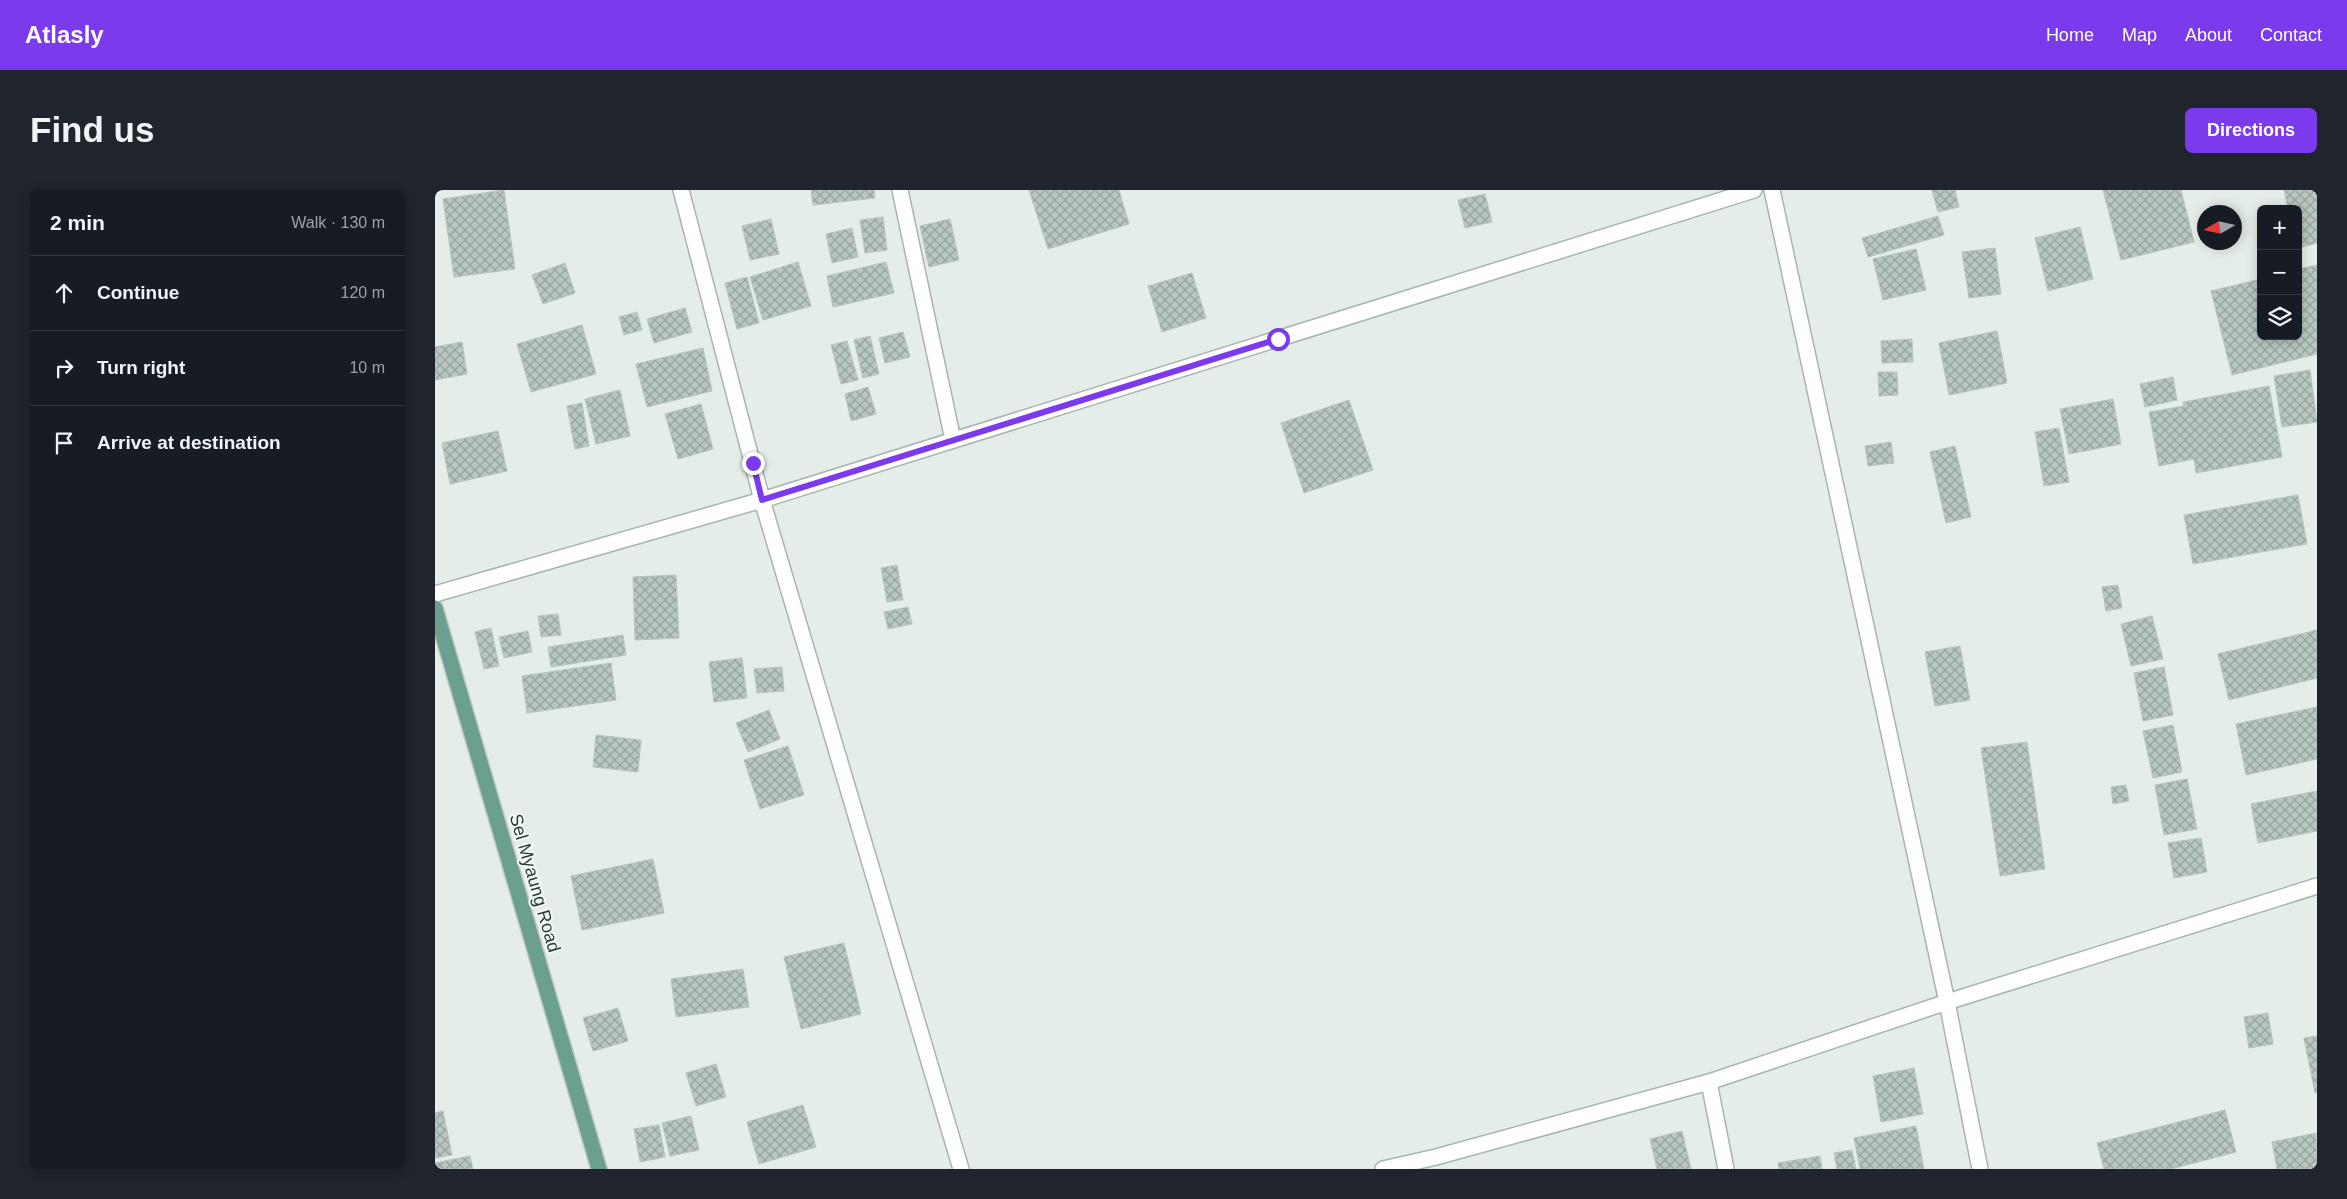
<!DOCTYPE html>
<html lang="en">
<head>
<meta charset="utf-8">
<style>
  body { margin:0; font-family:Helvetica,sans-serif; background:#20242c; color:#f1f3f6 }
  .controls { position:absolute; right:15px; top:15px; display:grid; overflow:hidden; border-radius:8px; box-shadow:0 2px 12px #0003 }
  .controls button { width:45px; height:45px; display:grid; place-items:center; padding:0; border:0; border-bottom:1px solid #363941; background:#171b24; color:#f1f3f6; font:25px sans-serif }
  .compass { position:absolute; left:1762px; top:15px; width:45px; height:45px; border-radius:50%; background:#171b24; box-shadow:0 2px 12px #0003; rotate:261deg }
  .stop { position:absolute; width:15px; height:15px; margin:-11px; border:4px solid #7c3aed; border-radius:50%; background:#fff }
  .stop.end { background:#7c3aed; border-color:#fff; box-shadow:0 1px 5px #0008 }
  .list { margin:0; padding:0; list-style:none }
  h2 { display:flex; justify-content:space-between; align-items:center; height:65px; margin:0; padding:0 20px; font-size:21px }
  h2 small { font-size:16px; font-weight:400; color:#9ea1a6 }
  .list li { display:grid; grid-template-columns:32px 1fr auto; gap:15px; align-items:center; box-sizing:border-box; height:75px; padding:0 20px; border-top:1px solid #363941 }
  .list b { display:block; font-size:19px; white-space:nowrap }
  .list em { font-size:16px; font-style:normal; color:#9ea1a6 }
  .icon { flex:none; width:28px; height:28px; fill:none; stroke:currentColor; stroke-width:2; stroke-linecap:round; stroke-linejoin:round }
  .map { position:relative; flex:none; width:1882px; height:979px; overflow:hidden; border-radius:8px }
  header { display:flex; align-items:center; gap:30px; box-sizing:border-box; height:70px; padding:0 25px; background:#7c3aed; color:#fff }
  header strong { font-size:24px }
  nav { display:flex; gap:28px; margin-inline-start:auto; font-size:18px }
  .intro { display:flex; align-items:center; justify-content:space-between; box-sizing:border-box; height:120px; padding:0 30px }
  h1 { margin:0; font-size:35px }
  .button { padding:12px 22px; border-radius:8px; background:#7c3aed; color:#fff; font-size:18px; font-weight:700 }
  main { display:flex; gap:30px; padding:0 30px }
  aside { flex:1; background:#171b24; border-radius:8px; box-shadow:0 2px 12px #0003 }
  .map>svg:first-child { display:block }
  .building { fill:url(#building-cross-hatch); stroke:#b6c6bf }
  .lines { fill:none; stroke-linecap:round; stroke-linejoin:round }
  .minor-casing { stroke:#a7b5af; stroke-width:18 }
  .major-casing { stroke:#c2c9c6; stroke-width:18 }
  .minor { stroke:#fff; stroke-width:15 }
  .major { stroke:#6ba08f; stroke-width:15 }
  .route { stroke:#7c3aed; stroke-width:6 }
  .labels { text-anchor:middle; stroke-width:4; stroke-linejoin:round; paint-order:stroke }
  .street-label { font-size:18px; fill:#243d35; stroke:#f4f9f6 }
</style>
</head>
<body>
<header>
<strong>Atlasly</strong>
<nav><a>Home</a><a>Map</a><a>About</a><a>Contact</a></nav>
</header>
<div class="intro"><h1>Find us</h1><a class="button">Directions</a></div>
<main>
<aside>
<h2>2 min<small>Walk · 130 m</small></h2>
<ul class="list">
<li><svg class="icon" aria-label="ahead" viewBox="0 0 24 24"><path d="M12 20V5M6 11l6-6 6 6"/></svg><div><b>Continue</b></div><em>120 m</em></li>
<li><svg class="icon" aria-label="right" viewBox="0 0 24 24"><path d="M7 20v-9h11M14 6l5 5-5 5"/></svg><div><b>Turn right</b></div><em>10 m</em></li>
<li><svg class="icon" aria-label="arrive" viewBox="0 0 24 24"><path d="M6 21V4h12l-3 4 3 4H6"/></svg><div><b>Arrive at destination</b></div></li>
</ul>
</aside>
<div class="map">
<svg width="1882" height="979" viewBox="0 0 1882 979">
  <defs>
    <pattern id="building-cross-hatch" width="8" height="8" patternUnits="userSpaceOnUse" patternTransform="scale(1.25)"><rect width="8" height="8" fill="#b9c7c1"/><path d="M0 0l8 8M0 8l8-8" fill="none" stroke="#96a39e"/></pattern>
  </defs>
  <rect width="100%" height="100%" fill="#e4ede8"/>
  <!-- building -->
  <g class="building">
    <polygon points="69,0 80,79 19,87 8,9"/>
    <polygon points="376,0 439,0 440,8 378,15"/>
    <polygon points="594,0 684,0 694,34 613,59"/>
    <polygon points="1497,0 1520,0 1524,17 1503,22"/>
    <polygon points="1668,0 1746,0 1759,52 1686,70"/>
    <polygon points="1849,0 1882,0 1882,53 1863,58 1863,19 1853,19"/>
    <polygon points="1050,4 1057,32 1030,38 1023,10"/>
    <polygon points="1503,26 1509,45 1433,67 1427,48"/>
    <polygon points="448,27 452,60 430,63 425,30"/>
    <polygon points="336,29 344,64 315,70 307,36"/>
    <polygon points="515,29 524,70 494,77 485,36"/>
    <polygon points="1645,37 1658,89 1613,101 1600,48"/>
    <polygon points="417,38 423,67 397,73 391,44"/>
    <polygon points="1560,58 1566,104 1534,108 1527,62"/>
    <polygon points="1481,59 1491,100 1448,110 1438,69"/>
    <polygon points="363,72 376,116 328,130 315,87"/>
    <polygon points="451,72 459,103 398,117 392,86"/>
    <polygon points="130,73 140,103 108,114 97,85"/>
    <polygon points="1882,75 1882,164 1797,185 1776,101 1826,89 1826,146 1863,146 1863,79"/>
    <polygon points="757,83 771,128 727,142 713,96"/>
    <polygon points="312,87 324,133 302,139 290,93"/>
    <polygon points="250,118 257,142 219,153 212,129"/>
    <polygon points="202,122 207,140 189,145 184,127"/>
    <polygon points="147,135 161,184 96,202 82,154"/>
    <polygon points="1562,141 1572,193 1514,205 1504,153"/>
    <polygon points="468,142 475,167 450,173 444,148"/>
    <polygon points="435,146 444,184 428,188 419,150"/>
    <polygon points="1477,149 1478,172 1447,173 1446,151"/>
    <polygon points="412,151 423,190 406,194 396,155"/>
    <polygon points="27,152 32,184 0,190 0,157"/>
    <polygon points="268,158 277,201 212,217 201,174"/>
    <polygon points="1875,180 1882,232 1847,237 1839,186"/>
    <polygon points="1443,182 1462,182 1463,205 1444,206"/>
    <polygon points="1738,187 1742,210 1710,217 1705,194"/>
    <polygon points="1834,196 1847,267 1761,283 1759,269 1724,276 1714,222 1749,216 1748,212"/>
    <polygon points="433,197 441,224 416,231 410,204"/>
    <polygon points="185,200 195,246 161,254 150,209"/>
    <polygon points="1678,209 1686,254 1634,264 1625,219"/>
    <polygon points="914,210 938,280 869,303 846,233"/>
    <polygon points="147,213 154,256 140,259 132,216"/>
    <polygon points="266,214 278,259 243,269 230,224"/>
    <polygon points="1624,238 1634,292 1609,296 1600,242"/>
    <polygon points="63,241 72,281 15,294 7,253"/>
    <polygon points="1456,252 1459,273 1433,276 1430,256"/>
    <polygon points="1520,256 1536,327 1511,333 1495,262"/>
    <polygon points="1863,305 1872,354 1758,374 1749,325"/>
    <polygon points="462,375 468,410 452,412 446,378"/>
    <polygon points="241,385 244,448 200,450 198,387"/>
    <polygon points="1683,395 1687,418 1671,421 1667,397"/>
    <polygon points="473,417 477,434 453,439 449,422"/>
    <polygon points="123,424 126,445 106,447 103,426"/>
    <polygon points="1717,426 1728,469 1696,476 1686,434"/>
    <polygon points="56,438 64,476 49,479 40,442"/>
    <polygon points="1882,440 1882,488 1794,510 1783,464"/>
    <polygon points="93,441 97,462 69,468 64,447"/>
    <polygon points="188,445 191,465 116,477 113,457"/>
    <polygon points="1525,456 1535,510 1500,516 1490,462"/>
    <polygon points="307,468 312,508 279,512 274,472"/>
    <polygon points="176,473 181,510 92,523 87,486"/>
    <polygon points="347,477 349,501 322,503 319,479"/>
    <polygon points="1729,477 1738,525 1708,531 1699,483"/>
    <polygon points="1882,517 1882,569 1811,585 1801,534"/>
    <polygon points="334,520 345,549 313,562 301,533"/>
    <polygon points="1738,535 1747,582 1718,588 1708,541"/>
    <polygon points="161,545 206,550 203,582 158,577"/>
    <polygon points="1592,552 1610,679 1565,686 1546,558"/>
    <polygon points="353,556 369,605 325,619 309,570"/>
    <polygon points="1752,589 1762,639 1729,645 1720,595"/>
    <polygon points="1691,595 1694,611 1678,614 1676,597"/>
    <polygon points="1882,601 1882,641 1823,653 1816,614"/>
    <polygon points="1766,648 1772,682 1739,688 1733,653"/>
    <polygon points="218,669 229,723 147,740 136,686"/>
    <polygon points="409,753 426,824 366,839 349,767"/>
    <polygon points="308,779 314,817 241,827 236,789"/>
    <polygon points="183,818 193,851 158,861 148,828"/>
    <polygon points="1833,823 1838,854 1814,858 1809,827"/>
    <polygon points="1882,846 1882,902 1880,903 1869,848"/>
    <polygon points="281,874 291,907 261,916 251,883"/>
    <polygon points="1479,878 1488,924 1446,932 1438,886"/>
    <polygon points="368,915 381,957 324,974 312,932"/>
    <polygon points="1790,920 1801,962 1736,979 1669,979 1662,953"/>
    <polygon points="8,921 17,965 0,968 0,923"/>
    <polygon points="256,926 264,960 235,966 227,933"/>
    <polygon points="224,935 230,967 205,972 199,939"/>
    <polygon points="1481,936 1489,979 1425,979 1419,948"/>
    <polygon points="1247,941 1256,979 1222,979 1215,949"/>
    <polygon points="1881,943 1882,979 1842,979 1837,952"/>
    <polygon points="1417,960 1421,979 1402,979 1399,963"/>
    <polygon points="35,966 38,979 0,979 0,973"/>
    <polygon points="1385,966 1387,979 1344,979 1343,973"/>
  </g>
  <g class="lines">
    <!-- minor casing -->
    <g class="minor-casing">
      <g id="minor">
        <polyline points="246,0 327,310 526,979"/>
        <polyline points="465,0 518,250"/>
        <polyline points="1337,0 1512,812 1545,979"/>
        <polyline points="0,404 327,310 1319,0"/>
        <polyline points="1274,892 1291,979"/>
        <polyline points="948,979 1001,967 1274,892 1512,812 1882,696"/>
      </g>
    </g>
    <!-- major casing -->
    <g class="major-casing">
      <polyline id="major" points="0,418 164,979"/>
    </g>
    <!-- minor -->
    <use href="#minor" class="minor"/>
    <!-- major -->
    <use href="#major" class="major"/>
  </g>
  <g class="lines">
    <!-- route -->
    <polyline class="route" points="318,273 327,310 843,149"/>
  </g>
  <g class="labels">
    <!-- street labels -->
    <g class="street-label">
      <text transform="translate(100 693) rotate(74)" y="6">Sel Myaung Road</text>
    </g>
  </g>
</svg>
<div class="controls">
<button>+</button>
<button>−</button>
<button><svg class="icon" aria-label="layers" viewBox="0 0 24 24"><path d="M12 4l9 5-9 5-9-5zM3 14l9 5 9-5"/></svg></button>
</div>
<svg class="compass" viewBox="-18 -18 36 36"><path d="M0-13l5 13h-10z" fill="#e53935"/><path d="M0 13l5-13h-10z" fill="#9ea1a6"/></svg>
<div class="stop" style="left:843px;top:149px"></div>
<div class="stop end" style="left:318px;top:273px"></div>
</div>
</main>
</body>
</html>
